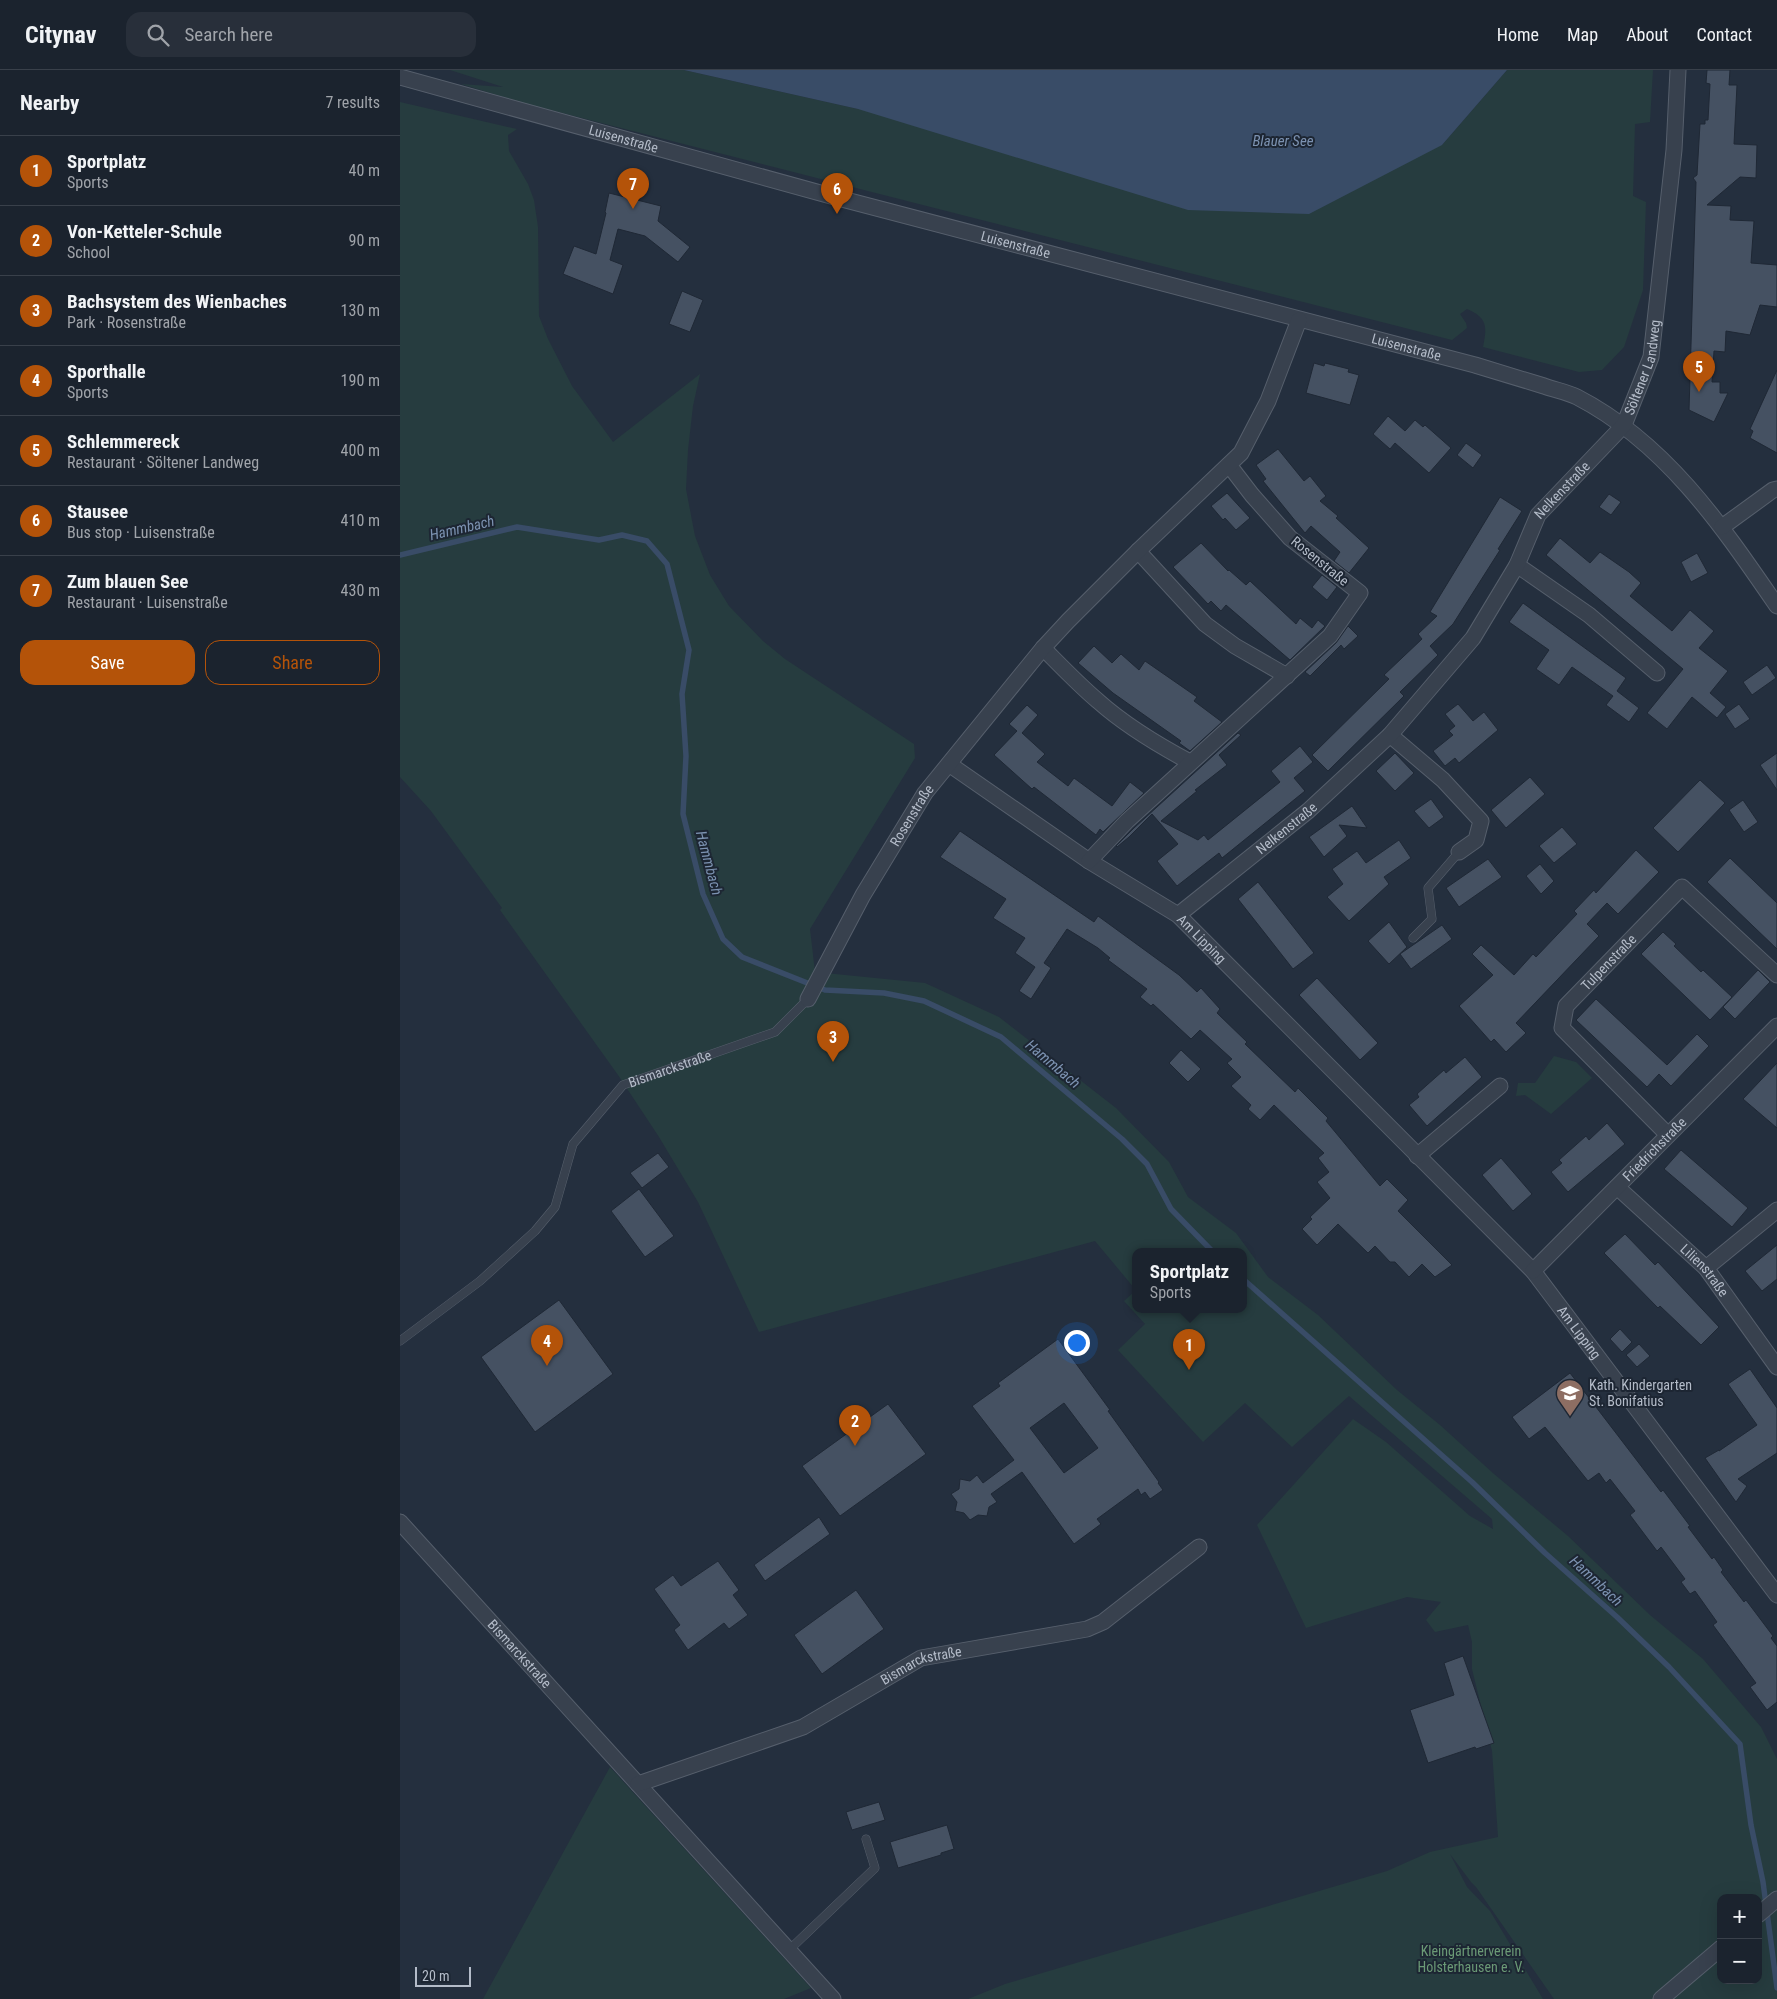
<!DOCTYPE html>
<html lang="en">
<head>
<meta charset="utf-8">
<style>
  body { margin:0; font-family:"Roboto Condensed",sans-serif; background:#282f3a; color:#f1f3f6 }
  .controls { position:absolute; right:15px; bottom:15px; display:grid; overflow:hidden; border-radius:10px; box-shadow:0 5px 20px #0002 }
  .controls button { width:45px; height:45px; display:grid; place-items:center; padding:0; border:0; border-bottom:1px solid #39404a; background:#1b232e; color:#f1f3f6; font:25px sans-serif }
  .scale { position:absolute; left:15px; bottom:12px; width:56px; box-sizing:border-box; padding-left:5px; border:2px solid #b4bcc9; border-top:0; font-size:14px; line-height:18px; white-space:nowrap; color:#b4bcc9; -webkit-text-stroke:4px #1d2633; paint-order:stroke }
  .you { position:absolute; left:676px; top:1272px; width:18px; height:18px; margin:-12px; border:4px solid #fff; border-radius:50%; background:#1a73e8; box-shadow:0 0 0 8px #1a73e833 }
  .badge { display:grid; place-items:center; width:32px; height:32px; border-radius:50%; background:#b45309; color:#fff; font-size:16px; font-weight:700 }
  .pin { position:absolute; translate:-50% -41px; filter:drop-shadow(0 1px 2px #0008) }
  .pin::after { content:''; position:absolute; top:26px; width:18px; height:15px; background:inherit; clip-path:polygon(0 0,100% 0,50% 100%) }
  .popup { position:absolute; left:732px; top:1178px; width:115px; height:65px; box-sizing:border-box; display:grid; place-content:center; border-radius:10px; background:#1b232e; filter:drop-shadow(0 1px 4px #0005); font-size:16px; white-space:nowrap; color:#a0a4aa }
  .popup b { font-size:19px; color:#f1f3f6 }
  .popup::after { content:''; position:absolute; left:50%; top:100%; margin-left:-10px; border:10px solid transparent; border-top-color:#1b232e }
  .list { margin:0; padding:0; list-style:none }
  h2 { display:flex; justify-content:space-between; align-items:center; height:65px; margin:0; padding:0 20px; font-size:21px }
  h2 small { font-size:16px; font-weight:400; color:#a0a4aa }
  .list li { display:grid; grid-template-columns:32px 1fr auto; gap:15px; align-items:center; box-sizing:border-box; height:70px; padding:0 20px; border-top:1px solid #39404a }
  .list b { display:block; font-size:19px; white-space:nowrap }
  .list p { margin:0; font-size:16px; white-space:nowrap; color:#a0a4aa }
  .list em { font-size:16px; font-style:normal; color:#a0a4aa }
  .actions { display:flex; gap:10px; padding:15px 20px }
  .actions a { flex:1; padding:11px 0; border:1px solid #b45309; border-radius:15px; text-align:center; font-size:18px; color:#b45309 }
  .actions .main { background:#b45309; color:#fff }
  .icon { flex:none; width:28px; height:28px; fill:none; stroke:currentColor; stroke-width:2; stroke-linecap:round; stroke-linejoin:round }
  .map { position:relative; flex:none; width:1377px; height:1929px; overflow:hidden }
  header { display:flex; align-items:center; gap:30px; box-sizing:border-box; height:70px; padding:0 25px; background:#1b232e; border-bottom:1px solid #39404a }
  header strong { font-size:24px }
  nav { display:flex; gap:28px; margin-inline-start:auto; font-size:18px }
  .search { width:350px; height:45px; background:#282f3a; display:flex; align-items:center; gap:12px; box-sizing:border-box; padding:0 18px; border-radius:15px; color:#a0a4aa; font-size:19px }
  main { display:flex }
  aside { flex:1; background:#1b232e }
  .map>svg:first-child { display:block }
  .green { fill:#263c3f; fill-rule:evenodd }
  .water { fill:#394c67 }
  .lines { fill:none; stroke-linecap:round; stroke-linejoin:round }
  .stream { stroke:#394c67; stroke-width:5.5 }
  .building { fill:#455162; stroke:#1f2835; fill-rule:evenodd }
  .service-casing { stroke:#565f6c; stroke-width:9 }
  .minor-casing { stroke:#565f6c; stroke-width:17 }
  .service { stroke:#38414e; stroke-width:8 }
  .minor { stroke:#38414e; stroke-width:15 }
  .labels { text-anchor:middle; stroke-width:4; stroke-linejoin:round; paint-order:stroke }
  .street-label { font-size:14px; fill:#b4bcc9; stroke:#1d2633 }
  .poi-label { font-size:14px; fill:#b4bcc9; stroke:#1d2633; text-anchor:start }
  .park-label { font-size:14px; fill:#6b9a76; stroke:#1d2633 }
  .water-label { font-size:15px; font-style:italic; fill:#7c92b1; stroke:#1d2633 }
</style>
</head>
<body>
<header>
<strong>Citynav</strong>
<div class="search"><svg class="icon" aria-label="search" viewBox="0 0 24 24"><circle cx="10" cy="10" r="6"/><path d="M15 15l6 6"/></svg>Search here</div>
<nav><a>Home</a><a>Map</a><a>About</a><a>Contact</a></nav>
</header>
<main>
<aside>
<h2>Nearby<small>7 results</small></h2>
<ul class="list">
<li><span class="badge">1</span><div><b>Sportplatz</b><p>Sports</p></div><em>40 m</em></li>
<li><span class="badge">2</span><div><b>Von-Ketteler-Schule</b><p>School</p></div><em>90 m</em></li>
<li><span class="badge">3</span><div><b>Bachsystem des Wienbaches</b><p>Park · Rosenstraße</p></div><em>130 m</em></li>
<li><span class="badge">4</span><div><b>Sporthalle</b><p>Sports</p></div><em>190 m</em></li>
<li><span class="badge">5</span><div><b>Schlemmereck</b><p>Restaurant · Söltener Landweg</p></div><em>400 m</em></li>
<li><span class="badge">6</span><div><b>Stausee</b><p>Bus stop · Luisenstraße</p></div><em>410 m</em></li>
<li><span class="badge">7</span><div><b>Zum blauen See</b><p>Restaurant · Luisenstraße</p></div><em>430 m</em></li>
</ul>
<div class="actions"><a class="main">Save</a><a>Share</a></div>
</aside>
<div class="map">
<svg width="1377" height="1929" viewBox="0 0 1377 1929">
  <rect width="100%" height="100%" fill="#242f3e"/>
  <!-- green -->
  <g class="green">
    <path d="M 50,0 L 284,0 L 458,39 L 1042,75 L 1107,0 L 1253,0 L 1250,52 L 1235,54 L 1233,126 L 1246,132 L 1243,220 L 1224,277 L 1202,300 L 1179,302 L 1083,277 C 1087,257 1088,248 1067,239 L 1060,244 L 1066,253 L 1067,258 L 1052,270 L 123,33 L 61,14 L 103,17 Z"/>
    <path d="M 0,32 L 117,59 L 108,65 L 109,81 L 128,114 L 134,130 L 138,157 L 139,246 L 148,269 L 172,316 L 213,372 L 300,304 L 293,336 L 288,380 L 286,419 L 295,466 L 310,505 L 329,536 L 363,571 L 385,589 L 514,674 L 515,688 L 410,859 L 415,902 L 525,913 L 599,947 L 716,1038 L 769,1092 L 788,1127 L 836,1163 L 868,1207 L 918,1245 L 997,1320 L 1040,1355 L 1094,1404 L 1168,1466 L 1250,1545 L 1303,1589 L 1361,1657 L 1377,1689 L 1377,1929 L 1154,1929 L 1076,1817 L 1071,1812 L 1050,1784 L 1067,1817 L 1090,1841 L 1143,1929 L 568,1929 L 605,1914 L 987,1801 L 1030,1782 L 1098,1767 L 1092,1681 L 1072,1599 L 1072,1572 L 1068,1555 L 1035,1562 L 1026,1550 L 1041,1532 L 1007,1527 L 906,1558 L 857,1455 L 953,1349 L 986,1372 L 1070,1446 L 1093,1459 L 1092,1449 L 949,1326 L 892,1377 L 845,1333 L 803,1372 L 718,1280 L 745,1254 L 724,1231 L 735,1221 L 735,1239 L 843,1239 L 843,1181 L 735,1181 L 735,1219 L 695,1171 L 359,1262 L 298,1132 L 259,1067 L 218,1005 L 100,840 L 102,838 L 94,827 L 31,741 L 0,707 ZM 1321,1828 L 1358,1828 L 1358,1910 L 1321,1910 Z"/>
    <polygon points="1154,986 1176,992 1192,1008 1151,1044 1125,1025 1116,1026 1118,1013 1135,1013"/>
    <polygon points="210,1697 411,1918 384,1929 83,1929"/>
  </g>
  <!-- water -->
  <polygon class="water" points="284,0 1107,0 1042,75 909,144 788,140 458,39"/>
  <g class="lines">
    <!-- stream -->
    <g class="stream">
      <polyline points="0,485 117,457 199,470 222,465 247,471 267,494 289,580 282,624 286,686 283,744 303,824 323,869 342,887 425,920 484,923 524,931 601,967 722,1069 747,1094 771,1139 812,1181"/>
      <polyline points="843,1209 1072,1412 1145,1483 1217,1547 1269,1597 1340,1674 1351,1755 1363,1812 1377,1918"/>
    </g>
  </g>
  <!-- building -->
  <g class="building">
    <polygon points="1307,0 1330,0 1329,15 1337,15 1334,74 1357,75 1356,108 1340,107 1307,135 1331,136 1330,150 1354,151 1351,193 1377,195 1377,237 1360,235 1350,265 1326,261 1325,282 1314,281 1312,312 1320,312 1320,323 1328,323 1314,352 1289,340 1296,112 1293,108 1297,105 1300,54 1305,54 1305,50 1308,50 1310,14 1306,13"/>
    <polygon points="209,123 261,136 258,151 290,177 278,192 245,166 218,159 210,190 223,195 213,224 163,204 174,176 196,184 206,143 205,142"/>
    <polygon points="282,221 303,230 290,262 269,254"/>
    <polygon points="914,293 924,296 925,293 949,299 948,302 959,305 950,335 906,323"/>
    <polygon points="1377,300 1377,383 1350,368 1353,361 1350,359"/>
    <polygon points="988,346 1005,361 1015,350 1023,357 1025,355 1051,378 1029,403 995,373 990,379 973,364"/>
    <polygon points="1066,373 1082,385 1073,398 1057,385"/>
    <polygon points="878,379 904,411 910,406 926,426 920,431 938,446 936,448 969,478 949,503 934,491 940,482 911,456 905,463 863,411 866,409 856,395"/>
    <polygon points="827,423 850,448 836,460 825,448 823,450 811,436"/>
    <polygon points="1209,424 1221,432 1211,445 1199,437"/>
    <polygon points="1100,427 1122,441 1098,479 1100,480 1053,554 1030,576 1038,585 1000,622 1004,626 928,701 912,685 989,609 984,605 1022,569 1018,564 1037,546 1030,542"/>
    <polygon points="1160,468 1190,493 1200,482 1229,502 1241,513 1230,526 1272,561 1290,540 1314,561 1299,578 1328,601 1310,623 1326,637 1317,648 1292,627 1267,659 1247,643 1283,599 1146,485"/>
    <polygon points="801,473 828,501 829,500 846,515 850,511 896,554 900,548 912,558 918,550 925,556 890,590 826,535 821,541 811,531 808,534 773,497"/>
    <polygon points="1297,483 1308,503 1291,512 1281,492"/>
    <polygon points="922,505 937,517 927,530 912,517"/>
    <polygon points="1123,533 1226,608 1217,621 1239,638 1229,652 1206,635 1213,626 1172,597 1159,615 1136,599 1149,580 1109,552"/>
    <polygon points="948,556 958,566 944,579 941,575 910,606 905,602 936,573"/>
    <polygon points="694,576 712,593 721,584 739,600 745,591 797,627 794,631 822,652 790,681 779,673 781,671 713,623 678,593"/>
    <polygon points="1367,595 1376,608 1352,625 1343,612"/>
    <polygon points="1058,634 1073,651 1084,642 1098,660 1059,693 1055,688 1045,696 1033,681 1053,665 1049,661 1055,656 1045,644"/>
    <polygon points="1339,634 1350,649 1335,659 1325,644"/>
    <polygon points="627,635 638,645 622,663 645,684 637,692 668,716 674,708 712,736 730,712 744,723 703,762 700,759 696,765 634,717 632,719 594,685 617,661 609,654"/>
    <polygon points="838,663 841,665 819,685 827,695 795,720 797,721 761,751 798,770 804,765 808,770 880,712 871,701 900,676 913,692 894,708 905,721 822,788 819,783 777,816 757,791 778,774 752,744 729,767 717,777 716,776 734,758"/>
    <polygon points="995,683 1014,703 995,721 976,701"/>
    <polygon points="1377,683 1377,720 1360,695"/>
    <polygon points="1130,707 1145,724 1106,758 1091,740"/>
    <polygon points="1300,710 1325,733 1278,782 1253,758"/>
    <polygon points="1031,729 1044,747 1029,758 1014,741"/>
    <polygon points="1343,730 1358,752 1344,762 1329,740"/>
    <polygon points="952,736 967,758 939,755 947,766 924,787 909,767"/>
    <polygon points="1162,757 1177,774 1154,793 1139,776"/>
    <polygon points="560,761 694,852 698,846 779,905 797,922 801,918 820,939 817,943 847,972 845,974 895,1022 898,1018 928,1048 926,1051 980,1116 987,1109 1008,1130 998,1141 1052,1195 1035,1207 1022,1194 1009,1207 995,1192 990,1192 975,1176 968,1183 938,1154 917,1175 902,1159 912,1149 910,1147 930,1128 917,1112 929,1102 918,1088 924,1083 874,1035 860,1050 848,1039 851,1035 831,1016 841,1007 827,993 832,989 800,960 791,969 753,934 751,936 740,927 747,919 708,890 710,888 698,878 667,859 644,893 651,898 631,929 619,921 635,897 615,883 625,868 593,848 606,829 540,787"/>
    <polygon points="999,770 1011,788 984,807 989,814 949,851 927,827 943,814 932,799 957,781 966,793"/>
    <polygon points="1236,780 1259,802 1218,844 1207,833 1187,854 1199,866 1116,953 1126,963 1106,982 1094,969 1091,972 1059,936 1093,905 1072,884 1081,875 1114,905 1133,884 1136,887 1177,844 1174,841 1194,820 1196,823"/>
    <polygon points="1330,788 1377,833 1377,879 1307,812"/>
    <polygon points="1088,789 1102,807 1059,837 1046,818"/>
    <polygon points="1140,794 1154,811 1141,824 1126,806"/>
    <polygon points="858,812 914,883 893,899 838,829"/>
    <polygon points="989,852 1007,877 989,894 968,871"/>
    <polygon points="1042,855 1052,869 1011,899 1000,884"/>
    <polygon points="1263,862 1276,874 1274,876 1301,902 1303,900 1332,927 1310,950 1241,884"/>
    <polygon points="1358,900 1370,912 1335,949 1323,937"/>
    <polygon points="917,908 978,973 960,990 899,925"/>
    <polygon points="1196,929 1267,995 1297,964 1309,976 1271,1016 1259,1004 1247,1017 1176,950"/>
    <polygon points="781,980 801,999 788,1012 769,993"/>
    <polygon points="1065,987 1082,1007 1027,1056 1009,1035 1019,1027 1017,1024 1027,1015 1044,1000 1046,1003"/>
    <polygon points="1377,993 1377,1058 1343,1029"/>
    <polygon points="1207,1053 1225,1074 1168,1122 1151,1102 1162,1093 1159,1090 1186,1066 1189,1070"/>
    <polygon points="1281,1080 1348,1138 1332,1157 1264,1099"/>
    <polygon points="258,1083 269,1097 242,1118 230,1103"/>
    <polygon points="1101,1088 1132,1124 1113,1141 1082,1105"/>
    <polygon points="239,1119 274,1166 245,1187 211,1141"/>
    <polygon points="1225,1164 1255,1195 1258,1192 1319,1257 1301,1275 1260,1236 1258,1238 1204,1183"/>
    <polygon points="1377,1175 1377,1209 1362,1221 1345,1201"/>
    <polygon points="159,1230 213,1304 135,1362 81,1287"/>
    <polygon points="1220,1259 1232,1272 1222,1282 1210,1269"/>
    <path d="M 658,1269 L 710,1340 L 708,1341 L 759,1412 L 758,1413 L 763,1420 L 750,1429 L 745,1422 L 741,1425 L 738,1419 L 697,1449 L 701,1454 L 674,1474 L 622,1402 L 591,1424 L 597,1432 L 589,1437 L 587,1446 L 578,1445 L 570,1450 L 564,1443 L 555,1441 L 557,1432 L 551,1424 L 559,1419 L 560,1409 L 570,1411 L 577,1405 L 583,1413 L 614,1390 L 572,1336 L 600,1316 L 598,1313 ZM 664,1333 L 698,1378 L 664,1403 L 630,1358 Z"/>
    <polygon points="1239,1274 1250,1286 1237,1297 1226,1285"/>
    <polygon points="1350,1299 1377,1338 1377,1383 1338,1409 1347,1416 1336,1432 1305,1388 1319,1380 1319,1381 1357,1355 1328,1314"/>
    <polygon points="1170,1303 1261,1422 1263,1420 1290,1456 1288,1457 1312,1489 1314,1487 1323,1500 1321,1502 1344,1532 1346,1530 1373,1566 1371,1568 1377,1576 1377,1632 1367,1640 1350,1617 1356,1613 1313,1555 1317,1552 1295,1521 1290,1524 1281,1512 1285,1509 1261,1477 1257,1481 1230,1445 1235,1441 1210,1409 1206,1413 1199,1403 1188,1411 1145,1357 1129,1369 1112,1347"/>
    <polygon points="488,1334 526,1384 440,1446 402,1396"/>
    <polygon points="419,1447 430,1464 365,1511 354,1495"/>
    <polygon points="318,1491 339,1520 333,1525 348,1545 329,1559 324,1553 288,1580 274,1560 280,1555 254,1519 273,1505 281,1516"/>
    <polygon points="456,1520 484,1559 422,1604 394,1565"/>
    <polygon points="1063,1586 1094,1673 1076,1679 1075,1677 1028,1693 1010,1640 1054,1625 1044,1593"/>
    <polygon points="479,1732 485,1750 452,1760 446,1742"/>
    <polygon points="547,1755 554,1779 541,1783 541,1785 498,1798 490,1772"/>
  </g>
  <g class="lines">
    <!-- service casing -->
    <g class="service-casing">
      <g id="service">
        <polyline points="1013,868 1032,849 1028,818 1059,782"/>
        <path id="s1" d="M 0,1271 L 80,1211 L 135,1161 L 155,1137 L 173,1074 L 223,1015 L 375,962 L 408,929"/>
        <polyline points="389,1880 475,1798 466,1769"/>
      </g>
    </g>
    <!-- minor casing -->
    <g class="minor-casing">
      <g id="minor">
        <path id="s2" d="M 0,7 L 442,129 L 1075,295 C 1098,302 1121,309 1144,316 C 1155,320 1167,322 1177,327 C 1266,373 1322,456 1377,536"/>
        <polyline points="1322,457 1373,420 1377,419"/>
        <polyline points="738,481 805,554 835,576 887,606"/>
        <polyline points="1117,495 1189,545 1257,603"/>
        <path d="M 643,578 C 661,596 679,615 698,631 C 726,656 758,675 790,692"/>
        <polyline points="990,665 1043,710 1081,751 1076,770 1059,782"/>
        <path id="s3" d="M 549,694 L 689,791 L 778,845 L 1133,1201 L 1377,1525"/>
        <polyline points="689,791 727,751 930,566 960,523 890,468 852,425 829,395"/>
        <path id="s4" d="M 778,845 L 908,741 L 990,665 L 1073,568 L 1117,495 L 1138,445 L 1224,355 L 1251,287 L 1274,80 L 1278,0"/>
        <path id="s5" d="M 408,929 L 463,825 L 525,723 L 643,578 L 668,551 L 738,481 L 841,383 L 868,331 L 899,250"/>
        <path id="s6" d="M 1268,1065 L 1162,958 L 1166,936 L 1282,817 L 1377,905"/>
        <polyline points="1017,1086 1100,1016"/>
        <path id="s7" d="M 1217,1117 L 1306,1198 L 1377,1297"/>
        <polyline points="1306,1198 1377,1140"/>
        <path id="s8" d="M 1133,1201 L 1377,956"/>
        <path id="s9" d="M 0,1452 L 433,1929"/>
        <path id="s10" d="M 238,1714 L 403,1657 L 521,1588 L 687,1559 L 703,1552 L 799,1477"/>
        <polyline points="1358,1845 1377,1829"/>
        <polyline points="1261,1929 1321,1878"/>
      </g>
    </g>
    <!-- service -->
    <use href="#service" class="service"/>
    <!-- minor -->
    <use href="#minor" class="minor"/>
  </g>
  <!-- icons -->
  <defs>
    <g id="school-pin" transform="scale(1.4375)"><path d="M0 17L-7.5 6A9.5 9.5 0 1 1 7.5 6Z" fill="#8d6e63" stroke="#1d2633"/><path d="M0-5L7-2L0 1L-7-2ZM-4 1L0 2.5L4 1V4Q0 6-4 4Z" fill="#fff"/></g>
  </defs>
  <g fill-rule="evenodd">
    <use href="#school-pin" x="1170" y="1323"/>
  </g>
  <g class="labels">
    <!-- street labels -->
    <g class="street-label">
      <text dy="5" stroke="none"><textPath href="#s2" startOffset="232">Luisenstraße</textPath></text>
      <text dy="5" stroke="none"><textPath href="#s2" startOffset="638">Luisenstraße</textPath></text>
      <text dy="5" stroke="none"><textPath href="#s2" startOffset="1042">Luisenstraße</textPath></text>
      <text dy="5" stroke="none"><textPath href="#s4" startOffset="731">Söltener Landweg</textPath></text>
      <text dy="5" stroke="none"><textPath href="#s4" startOffset="580">Nelkenstraße</textPath></text>
      <text transform="translate(920 491) rotate(39)" y="5">Rosenstraße</text>
      <text dy="5" stroke="none"><textPath href="#s5" startOffset="211">Rosenstraße</textPath></text>
      <text dy="5" stroke="none"><textPath href="#s4" startOffset="139">Nelkenstraße</textPath></text>
      <text dy="5" stroke="none"><textPath href="#s3" startOffset="308">Am Lipping</textPath></text>
      <text dy="5" stroke="none"><textPath href="#s6" startOffset="234">Tulpenstraße</textPath></text>
      <text dy="5" stroke="none"><textPath href="#s1" startOffset="398">Bismarckstraße</textPath></text>
      <text dy="5" stroke="none"><textPath href="#s8" startOffset="172">Friedrichstraße</textPath></text>
      <text dy="5" stroke="none"><textPath href="#s7" startOffset="121">Lilienstraße</textPath></text>
      <text dy="5" stroke="none"><textPath href="#s3" startOffset="854">Am Lipping</textPath></text>
      <text dy="5" stroke="none"><textPath href="#s9" startOffset="178">Bismarckstraße</textPath></text>
      <text dy="5" stroke="none"><textPath href="#s10" startOffset="309">Bismarckstraße</textPath></text>
    </g>
    <!-- poi labels -->
    <g class="poi-label">
      <text x="1189" y="1320">Kath. Kindergarten<tspan x="1189" dy="16">St. Bonifatius</tspan></text>
    </g>
    <!-- park labels -->
    <g class="park-label">
      <text x="1071" y="1886">Kleingärtnerverein<tspan x="1071" dy="16">Holsterhausen e. V.</tspan></text>
    </g>
    <!-- water labels -->
    <g class="water-label">
      <text x="883" y="76">Blauer See</text>
      <text transform="translate(62 458) rotate(-13)" y="5">Hammbach</text>
      <text transform="translate(309 793) rotate(75)" y="5">Hammbach</text>
      <text transform="translate(653 994) rotate(40)" y="5">Hammbach</text>
      <text transform="translate(1196 1511) rotate(43)" y="5">Hammbach</text>
    </g>
  </g>
</svg>
<div class="controls">
<button>+</button>
<button>−</button>
</div>
<div class="scale">20 m</div>
<div class="you"></div>
<div class="pin badge" style="left:789px;top:1300px">1</div>
<div class="popup"><b>Sportplatz</b>Sports</div>
<div class="pin badge" style="left:455px;top:1376px">2</div>
<div class="pin badge" style="left:433px;top:992px">3</div>
<div class="pin badge" style="left:147px;top:1296px">4</div>
<div class="pin badge" style="left:1299px;top:322px">5</div>
<div class="pin badge" style="left:437px;top:144px">6</div>
<div class="pin badge" style="left:233px;top:139px">7</div>
</div>
</main>
</body>
</html>
